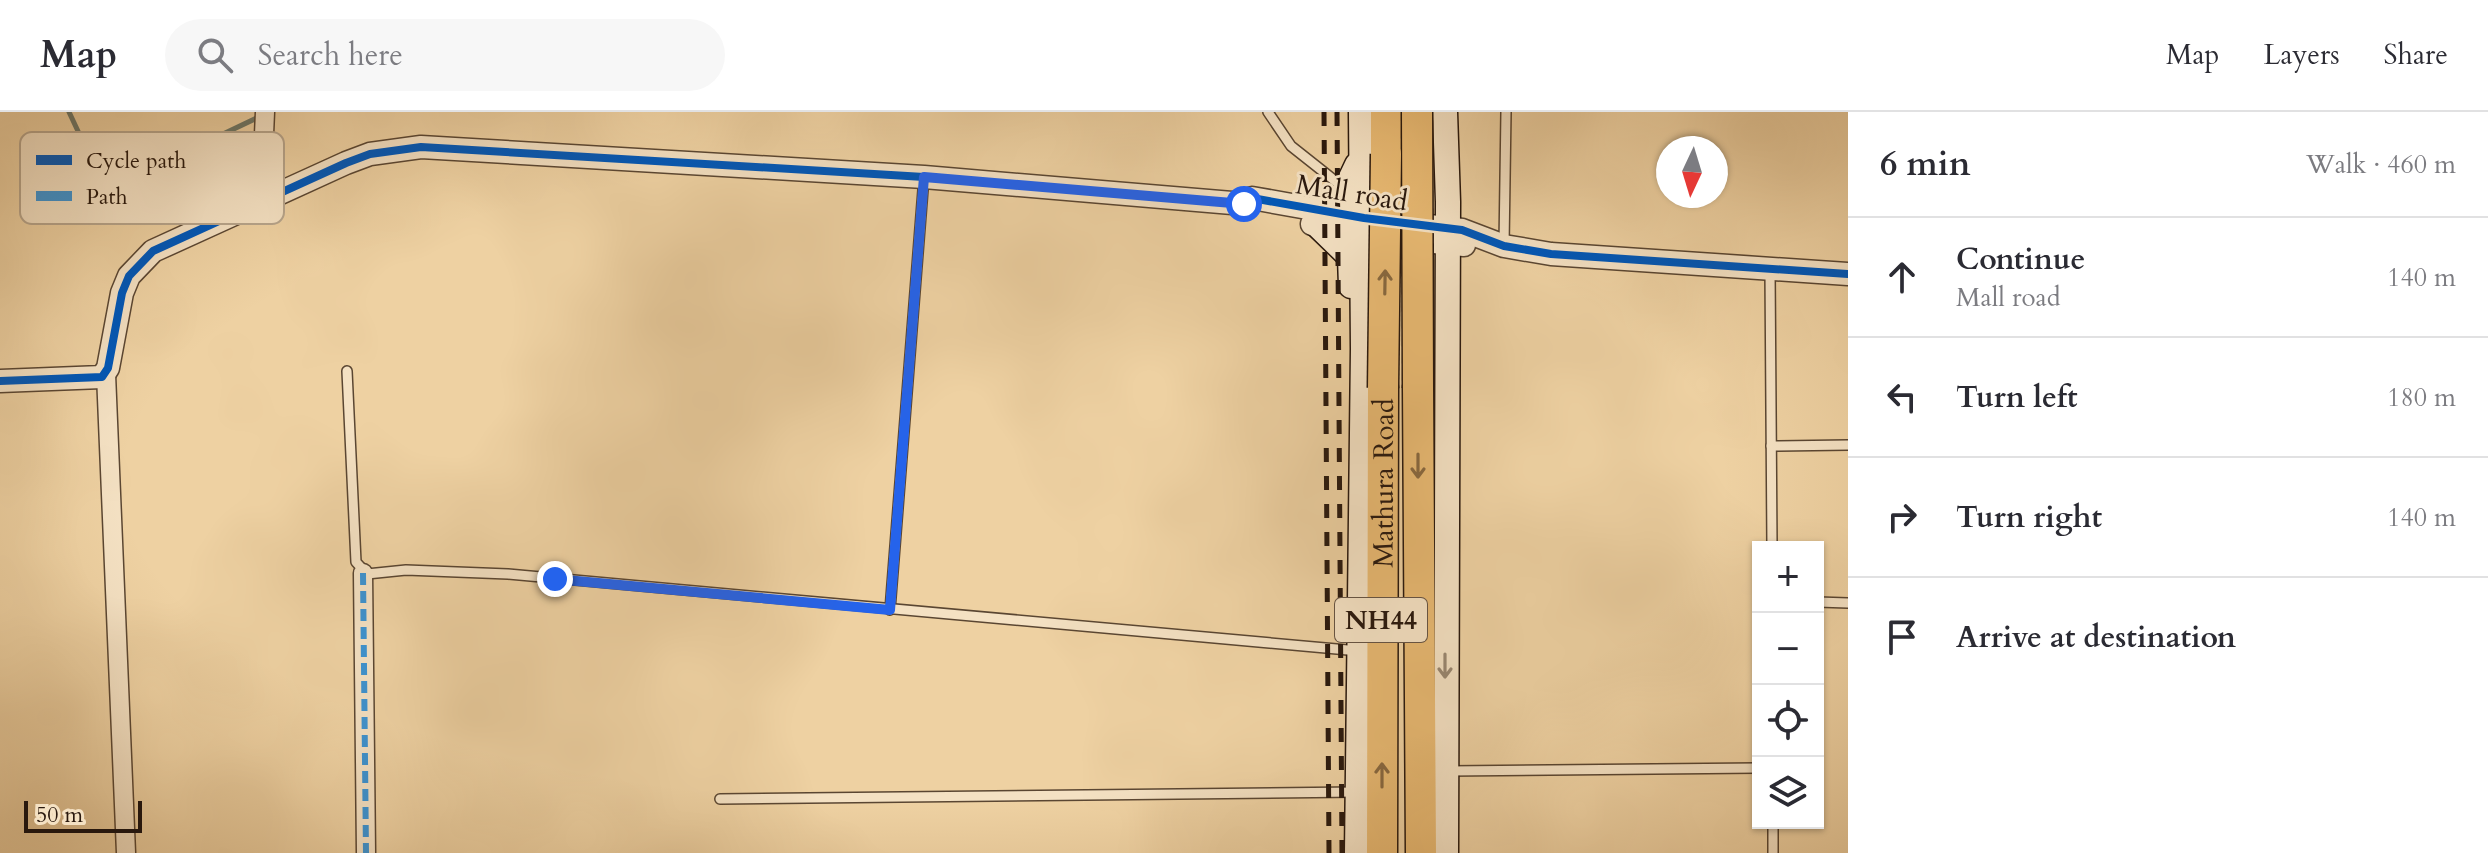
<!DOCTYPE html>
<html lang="en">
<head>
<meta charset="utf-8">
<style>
  body { margin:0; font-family:Cardo,serif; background:#f7f7f7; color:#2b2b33 }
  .controls { position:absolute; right:24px; bottom:24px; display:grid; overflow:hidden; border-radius:0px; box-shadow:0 2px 6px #0004 }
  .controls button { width:72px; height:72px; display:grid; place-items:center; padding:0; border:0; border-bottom:2px solid #e1e1e2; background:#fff; color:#2b2b33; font:40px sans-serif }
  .compass { position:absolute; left:1656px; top:24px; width:72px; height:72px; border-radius:50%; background:#fff; box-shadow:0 2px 6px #0004; rotate:184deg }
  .scale { position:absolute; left:24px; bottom:20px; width:118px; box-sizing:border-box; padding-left:8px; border:4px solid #29180d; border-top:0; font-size:22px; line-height:28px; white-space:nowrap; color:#29180d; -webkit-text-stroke:6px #f4e1c3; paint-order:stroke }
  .stop { position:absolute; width:24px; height:24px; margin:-18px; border:6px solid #2563eb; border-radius:50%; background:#fff }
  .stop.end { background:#2563eb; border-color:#fff; box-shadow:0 2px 8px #0008 }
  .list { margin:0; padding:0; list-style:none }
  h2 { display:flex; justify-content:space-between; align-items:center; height:104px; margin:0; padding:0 32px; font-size:34px }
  h2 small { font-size:26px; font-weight:400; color:#7c7c81 }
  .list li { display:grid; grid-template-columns:52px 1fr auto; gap:24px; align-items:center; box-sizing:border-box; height:120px; padding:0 32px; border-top:2px solid #e1e1e2 }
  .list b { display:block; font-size:30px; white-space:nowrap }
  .list p { margin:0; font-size:26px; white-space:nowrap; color:#7c7c81 }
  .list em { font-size:26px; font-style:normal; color:#7c7c81 }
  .icon { flex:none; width:44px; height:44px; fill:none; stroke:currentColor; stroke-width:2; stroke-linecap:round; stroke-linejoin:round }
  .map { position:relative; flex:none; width:1848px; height:741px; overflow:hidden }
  header { display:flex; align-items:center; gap:48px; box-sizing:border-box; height:112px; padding:0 40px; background:#fff; border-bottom:2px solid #e1e1e2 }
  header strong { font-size:38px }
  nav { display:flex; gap:44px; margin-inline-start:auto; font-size:28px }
  .search { width:560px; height:72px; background:#f7f7f7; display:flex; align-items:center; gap:20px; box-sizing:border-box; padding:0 28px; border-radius:44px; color:#7c7c81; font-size:30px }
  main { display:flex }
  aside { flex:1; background:#fff }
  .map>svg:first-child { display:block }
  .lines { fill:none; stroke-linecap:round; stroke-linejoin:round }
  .stream { stroke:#6c7768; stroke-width:5 }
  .service-casing { stroke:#5a4632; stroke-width:12 }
  .minor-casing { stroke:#5a4632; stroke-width:21 }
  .tertiary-casing { stroke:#5a4632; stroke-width:25 }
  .secondary-casing { stroke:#29180d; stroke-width:27 }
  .trunk-casing { stroke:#29180d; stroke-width:33 }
  .service { stroke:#f4e1c3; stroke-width:9 }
  .minor { stroke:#f4e1c3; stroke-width:18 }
  .tertiary { stroke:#f4e1c3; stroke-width:22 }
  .secondary { stroke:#f4e1c3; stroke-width:24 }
  .trunk { stroke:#e7b871; stroke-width:30 }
  .rail { stroke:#29180d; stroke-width:5; stroke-dasharray:14 14; stroke-linecap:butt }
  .trunk-bridge-casing { stroke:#29180d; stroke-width:33; stroke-linecap:butt }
  .trunk-bridge { stroke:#e7b871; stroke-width:30 }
  .quiet { stroke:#3c93d2; stroke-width:6; stroke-dasharray:12 6; stroke-linecap:butt }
  .cycleway-casing { stroke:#f4e1c3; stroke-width:13 }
  .cycleway { stroke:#0057b8; stroke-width:8 }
  .oneway { stroke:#88683f }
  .oneway2 { stroke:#998771 }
  .route { stroke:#2563eb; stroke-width:10 }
  .labels { text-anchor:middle; stroke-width:6; stroke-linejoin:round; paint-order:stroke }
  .shield { fill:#f4e1c3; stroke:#665444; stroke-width:2 }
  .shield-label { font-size:26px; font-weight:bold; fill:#29180d }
  .street-label { font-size:28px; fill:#29180d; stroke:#f4e1c3 }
  .key { fill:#f4e1c3; stroke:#b7a58c; stroke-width:2 }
  .key-label { font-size:22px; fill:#29180d }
</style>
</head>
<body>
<header>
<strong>Map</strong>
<div class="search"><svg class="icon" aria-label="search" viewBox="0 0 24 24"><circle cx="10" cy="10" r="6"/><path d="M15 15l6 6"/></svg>Search here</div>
<nav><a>Map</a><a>Layers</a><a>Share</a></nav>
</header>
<main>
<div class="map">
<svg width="1848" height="741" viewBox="0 0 1848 741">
  <rect width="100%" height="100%" fill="#eed1a2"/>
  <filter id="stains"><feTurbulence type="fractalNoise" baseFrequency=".0025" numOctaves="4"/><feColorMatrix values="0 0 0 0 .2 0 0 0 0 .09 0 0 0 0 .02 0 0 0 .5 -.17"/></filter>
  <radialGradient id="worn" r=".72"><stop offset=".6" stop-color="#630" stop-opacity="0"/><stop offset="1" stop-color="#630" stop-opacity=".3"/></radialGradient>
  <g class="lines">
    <!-- stream -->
    <polyline class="stream" points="69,0 84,32 128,42 179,43 261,4"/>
    <!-- service casing -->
    <g class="service-casing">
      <g id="service">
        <polyline points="1268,0 1291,34 1344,76"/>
        <polyline points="1504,133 1506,0"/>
        <polyline points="1770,158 1772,435"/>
        <polyline points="347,259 356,450 367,462 406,458 508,462 1359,539"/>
        <polyline points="1771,334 1848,333"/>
        <polyline points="1818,490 1848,491"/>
        <polyline points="890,498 924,65"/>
        <polyline points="1449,659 1758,656"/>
        <polyline points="720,687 1357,680"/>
        <polyline points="1773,711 1773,741"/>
      </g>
    </g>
    <!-- minor casing -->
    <g class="minor-casing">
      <g id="minor">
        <polyline points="261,90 265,0"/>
        <polyline points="106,262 126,741"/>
        <polyline points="363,461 366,741"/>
      </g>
    </g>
    <!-- tertiary casing -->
    <g class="tertiary-casing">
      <g id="tertiary">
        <polyline points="1312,112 1364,123 1464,133"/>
        <polyline points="0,269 102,265 108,256 122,181 129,164 153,139 346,51 370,42 421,35 924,65 1244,92 1252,86 1364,106 1462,118 1504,134 1551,142 1848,162"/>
      </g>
    </g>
    <!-- secondary casing -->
    <g class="secondary-casing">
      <g id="secondary">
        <polyline points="1445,0 1448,90 1446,741"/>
        <polyline points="1324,99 1337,95 1357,53"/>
        <polyline points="1317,113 1350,145 1351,174"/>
        <polyline points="1357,741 1363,237 1361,0"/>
      </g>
    </g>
    <!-- trunk casing -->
    <g class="trunk-casing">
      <g id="trunk">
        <polyline points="1386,0 1386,42"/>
        <polyline points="1418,276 1421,741"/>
        <path id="s1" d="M 1382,741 L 1383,276"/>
      </g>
    </g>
    <!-- service -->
    <use href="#service" class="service"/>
    <!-- minor -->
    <use href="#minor" class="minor"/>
    <!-- tertiary -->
    <use href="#tertiary" class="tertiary"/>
    <!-- secondary -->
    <use href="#secondary" class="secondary"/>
    <!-- trunk -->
    <use href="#trunk" class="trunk"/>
    <!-- rail -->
    <g class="rail">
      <polyline points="1324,0 1329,741"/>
      <polyline points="1337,0 1342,741"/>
    </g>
    <!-- trunk-bridge casing -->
    <g class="trunk-bridge-casing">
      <g id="trunk-bridge">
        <polyline points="1417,0 1418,276"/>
        <polyline points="1383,276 1386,42"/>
      </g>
    </g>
    <!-- trunk-bridge -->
    <use href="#trunk-bridge" class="trunk-bridge"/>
    <!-- quiet -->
    <polyline class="quiet" points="363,461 366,741"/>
    <!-- cycleway casing -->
    <g class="cycleway-casing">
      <polyline id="cycleway" points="0,269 102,265 108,256 122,181 129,164 153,139 346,51 370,42 421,35 924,65 1244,92 1252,86 1364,106 1462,118 1504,134 1551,142 1848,162"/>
    </g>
    <!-- cycleway -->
    <use href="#cycleway" class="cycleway"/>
  </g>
  <!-- one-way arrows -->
  <defs><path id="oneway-shaft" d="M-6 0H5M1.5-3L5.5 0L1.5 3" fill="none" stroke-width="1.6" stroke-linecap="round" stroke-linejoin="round" transform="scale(2)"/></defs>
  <g class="oneway">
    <use href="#oneway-shaft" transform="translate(1385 170) rotate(-89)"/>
    <use href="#oneway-shaft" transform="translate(1418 354) rotate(90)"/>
    <use href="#oneway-shaft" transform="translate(1382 663) rotate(-90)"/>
  </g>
  <use class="oneway2" href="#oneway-shaft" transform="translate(1445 554) rotate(90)"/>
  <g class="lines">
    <!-- route -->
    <polyline class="route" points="555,467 890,498 924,65 1244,92"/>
  </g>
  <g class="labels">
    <!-- shield labels -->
    <rect class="shield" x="1335" y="486" width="92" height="44" rx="6"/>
    <g class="shield-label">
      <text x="1381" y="517">NH44</text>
    </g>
    <!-- street labels -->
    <g class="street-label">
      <text transform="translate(1352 80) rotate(9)" y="10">Mall road</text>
      <text dy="10" stroke="none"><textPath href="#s1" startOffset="370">Mathura Road</textPath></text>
    </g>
  </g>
  <!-- legend -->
  <rect x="20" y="20" width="264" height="92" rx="12" class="key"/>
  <rect x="36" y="43" width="36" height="10" fill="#0057b8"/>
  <rect x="36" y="79" width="36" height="10" fill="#3c93d2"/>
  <g class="key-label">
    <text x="86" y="56">Cycle path</text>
    <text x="86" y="92">Path</text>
  </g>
  <rect width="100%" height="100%" filter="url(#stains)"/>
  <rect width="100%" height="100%" fill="url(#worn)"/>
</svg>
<div class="controls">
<button>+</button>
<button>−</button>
<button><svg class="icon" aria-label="locate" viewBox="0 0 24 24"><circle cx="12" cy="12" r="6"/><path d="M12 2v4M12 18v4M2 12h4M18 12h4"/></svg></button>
<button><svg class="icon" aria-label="layers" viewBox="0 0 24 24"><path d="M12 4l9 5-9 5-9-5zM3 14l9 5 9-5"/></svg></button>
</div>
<svg class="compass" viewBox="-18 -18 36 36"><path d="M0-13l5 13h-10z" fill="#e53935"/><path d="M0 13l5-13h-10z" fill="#7c7c81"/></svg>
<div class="scale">50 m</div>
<div class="stop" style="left:1244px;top:92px"></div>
<div class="stop end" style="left:555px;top:467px"></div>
</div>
<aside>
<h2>6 min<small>Walk · 460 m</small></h2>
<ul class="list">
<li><svg class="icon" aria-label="ahead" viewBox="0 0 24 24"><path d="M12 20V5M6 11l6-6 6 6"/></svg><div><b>Continue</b><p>Mall road</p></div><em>140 m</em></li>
<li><svg class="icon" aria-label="left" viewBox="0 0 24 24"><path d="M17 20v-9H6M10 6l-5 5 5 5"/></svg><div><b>Turn left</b></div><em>180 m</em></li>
<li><svg class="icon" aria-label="right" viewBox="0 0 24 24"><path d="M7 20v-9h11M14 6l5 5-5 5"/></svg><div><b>Turn right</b></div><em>140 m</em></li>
<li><svg class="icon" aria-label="arrive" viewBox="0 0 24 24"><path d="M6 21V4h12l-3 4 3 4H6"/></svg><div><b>Arrive at destination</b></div></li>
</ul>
</aside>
</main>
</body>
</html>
